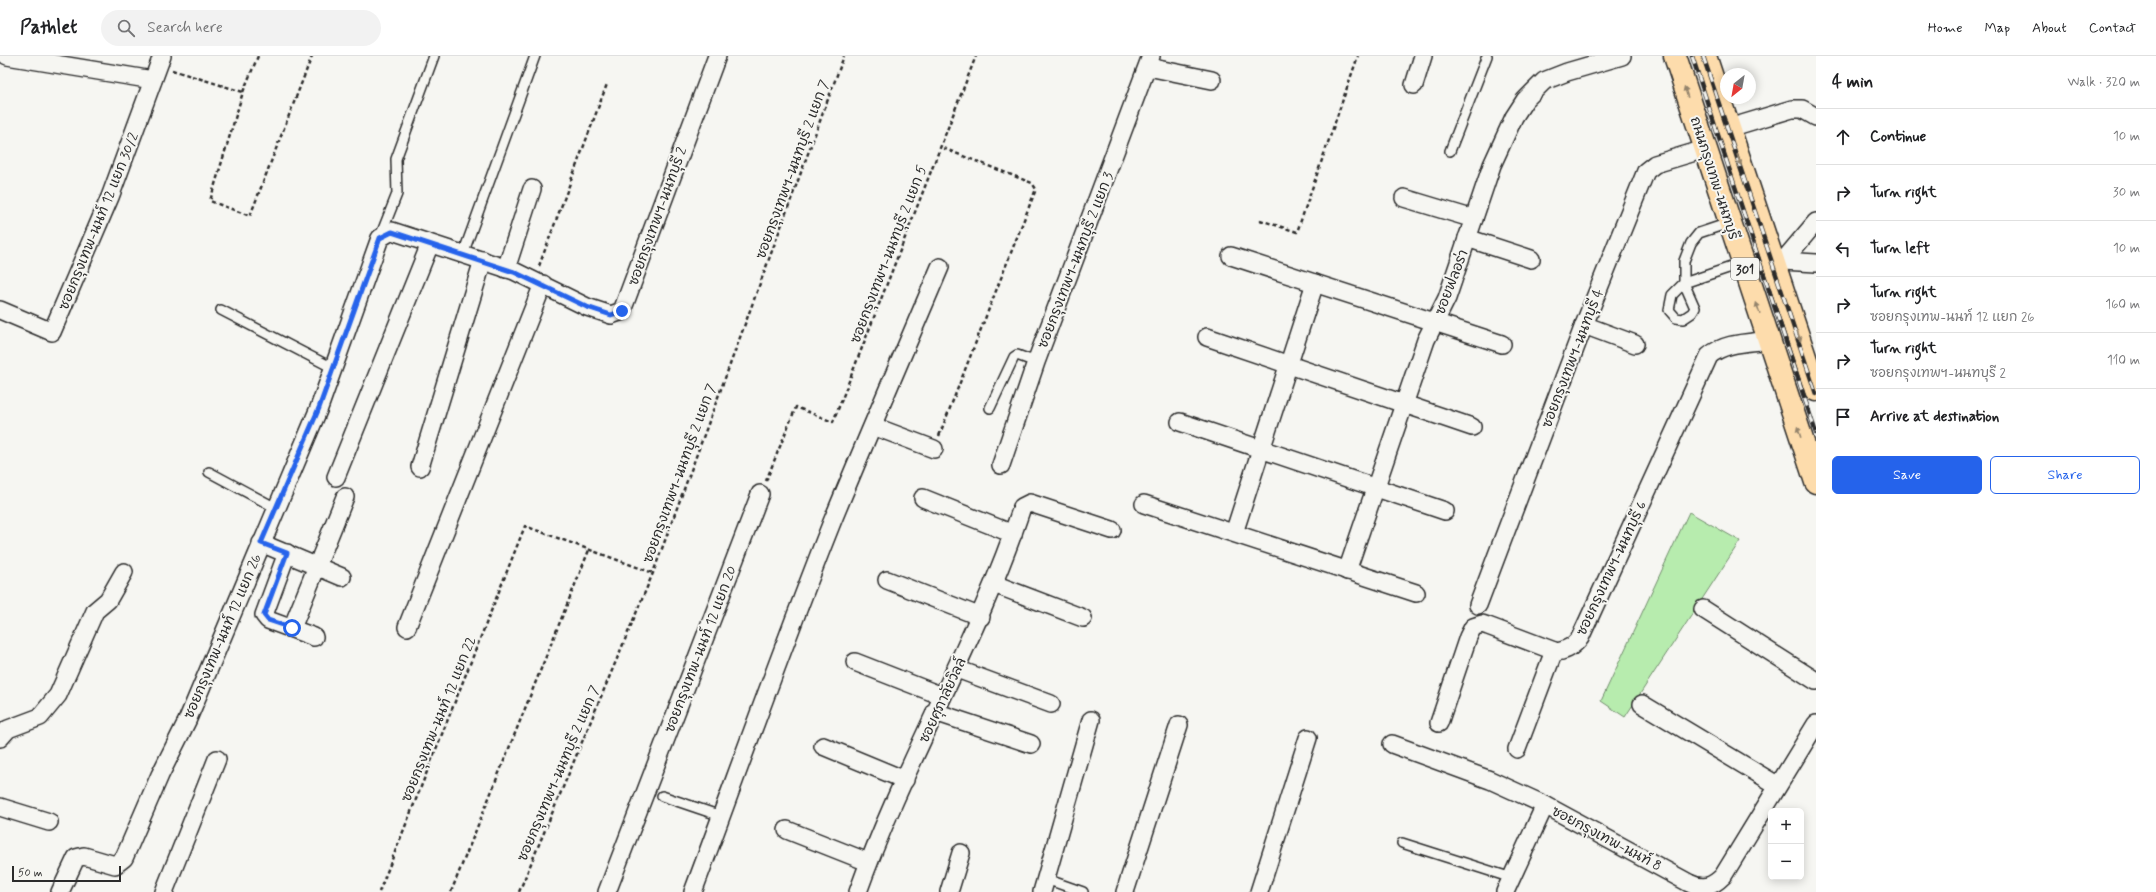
<!DOCTYPE html>
<html lang="en">
<head>
<meta charset="utf-8">
<style>
  body { margin:0; font-family:Mynerve,"Playpen Sans Thai",sans-serif; background:#f2f2f2; color:#202124 }
  .controls { position:absolute; right:12px; bottom:12px; display:grid; overflow:hidden; border-radius:6px; box-shadow:0 2px 10px #0003 }
  .controls button { width:36px; height:36px; display:grid; place-items:center; padding:0; border:0; border-bottom:1px solid #e0e0e0; background:#fff; color:#202124; font:20px sans-serif }
  .compass { position:absolute; left:1720px; top:12px; width:36px; height:36px; border-radius:50%; background:#fff; box-shadow:0 2px 10px #0003; rotate:211deg }
  .scale { position:absolute; left:12px; bottom:10px; width:109px; box-sizing:border-box; padding-left:4px; border:2px solid #2b2b2b; border-top:0; font-size:11px; line-height:14px; white-space:nowrap; color:#2b2b2b; -webkit-text-stroke:3px #f6f6f2; paint-order:stroke }
  .stop { position:absolute; width:12px; height:12px; margin:-9px; border:3px solid #2563eb; border-radius:50%; background:#fff }
  .stop.end { background:#2563eb; border-color:#fff; box-shadow:0 1px 4px #0008 }
  .list { margin:0; padding:0; list-style:none }
  h2 { display:flex; justify-content:space-between; align-items:center; height:52px; margin:0; padding:0 16px; font-size:17px }
  h2 small { font-size:13px; font-weight:400; color:#757577 }
  .list li { display:grid; grid-template-columns:26px 1fr auto; gap:12px; align-items:center; box-sizing:border-box; height:56px; padding:0 16px; border-top:1px solid #e0e0e0 }
  .list b { display:block; font-size:15px; white-space:nowrap }
  .list p { margin:0; font-size:13px; white-space:nowrap; color:#757577 }
  .list em { font-size:13px; font-style:normal; color:#757577 }
  .actions { display:flex; gap:8px; padding:12px 16px }
  .actions a { flex:1; padding:9px 0; border:1px solid #2563eb; border-radius:6px; text-align:center; font-size:14px; color:#2563eb }
  .actions .main { background:#2563eb; color:#fff }
  .icon { flex:none; width:22px; height:22px; fill:none; stroke:currentColor; stroke-width:2; stroke-linecap:round; stroke-linejoin:round }
  .map { position:relative; flex:none; width:1816px; height:836px; overflow:hidden }
  header { display:flex; align-items:center; gap:24px; box-sizing:border-box; height:56px; padding:0 20px; background:#fff; border-bottom:1px solid #e0e0e0 }
  header strong { font-size:19px }
  nav { display:flex; gap:22px; margin-inline-start:auto; font-size:14px }
  .search { width:280px; height:36px; background:#f2f2f2; display:flex; align-items:center; gap:10px; box-sizing:border-box; padding:0 14px; border-radius:22px; color:#757577; font-size:15px }
  main { display:flex }
  aside { flex:1; background:#fff }
  .map>svg:first-child { display:block }
  .green { fill:#b7ecae; stroke:#718c6c }
  .lines { fill:none; stroke-linecap:round; stroke-linejoin:round }
  .service-casing { stroke:#2b2b2b; stroke-width:12 }
  .minor-casing { stroke:#2b2b2b; stroke-width:20 }
  .primary-casing { stroke:#2b2b2b; stroke-width:25 }
  .path { stroke:#2b2b2b; stroke-width:2.5; stroke-dasharray:4 3; stroke-linecap:butt }
  .service { stroke:#f6f6f2; stroke-width:9 }
  .minor { stroke:#f6f6f2; stroke-width:17 }
  .primary { stroke:#fddcac; stroke-width:22 }
  .rail-casing { stroke:#2b2b2b; stroke-width:4.5 }
  .rail { stroke:#f6f6f2; stroke-width:3; stroke-dasharray:9; stroke-linecap:butt }
  .oneway { fill:#94846c }
  .route { stroke:#2563eb; stroke-width:5 }
  .labels { text-anchor:middle; stroke-width:4; stroke-linejoin:round; paint-order:stroke }
  .shield { fill:#f6f6f2; stroke:#686867; stroke-width:1 }
  .shield-label { font-size:13px; font-weight:bold; fill:#2b2b2b }
  .street-label { font-size:14px; fill:#2b2b2b; stroke:#f6f6f2 }
</style>
</head>
<body>
<header>
<strong>Pathlet</strong>
<div class="search"><svg class="icon" aria-label="search" viewBox="0 0 24 24"><circle cx="10" cy="10" r="6"/><path d="M15 15l6 6"/></svg>Search here</div>
<nav><a>Home</a><a>Map</a><a>About</a><a>Contact</a></nav>
</header>
<main>
<div class="map">
<svg width="1816" height="836" viewBox="0 0 1816 836">
  <rect width="100%" height="100%" fill="#f6f6f2"/>
  <filter id="ink" filterUnits="userSpaceOnUse"><feTurbulence type="fractalNoise" baseFrequency=".025" numOctaves="2"/><feDisplacementMap in="SourceGraphic" scale="8" xChannelSelector="R" yChannelSelector="G"/><feConvolveMatrix kernelMatrix="1 2 1 2 8 2 1 2 1" color-interpolation-filters="sRGB"/></filter>
  <g filter="url(#ink)">
    <!-- green -->
    <polygon class="green" points="1689,456 1740,485 1625,661 1601,645"/>
    <g class="lines">
      <!-- service casing -->
      <g class="service-casing">
        <g id="service">
          <polyline points="1450,95 1487,0"/>
          <polyline points="1729,167 1699,177 1691,187 1684,205 1684,227 1695,252 1692,257 1683,263 1676,262 1669,254 1672,239 1684,227 1743,207"/>
          <polyline points="380,181 397,138 396,103 434,0"/>
          <polyline points="463,198 535,0"/>
          <polyline points="221,254 333,312"/>
          <polyline points="990,352 1014,301 1017,299 1036,306"/>
          <polyline points="209,416 276,452"/>
          <polyline points="662,740 721,760"/>
          <polyline points="1402,787 1512,822"/>
          <polyline points="1046,823 1083,836"/>
        </g>
      </g>
      <!-- minor casing -->
      <g class="minor-casing">
        <g id="minor">
          <polyline points="7,0 153,24"/>
          <polyline points="1148,11 1212,24"/>
          <polyline points="1414,29 1423,0"/>
          <polyline points="1729,72 1792,53 1802,53 1816,61"/>
          <polyline points="1404,142 1474,163"/>
          <polyline points="1467,182 1531,203"/>
          <polyline points="1231,200 1502,288"/>
          <polyline points="1783,205 1816,166"/>
          <polyline points="1774,207 1783,205 1816,207"/>
          <polyline points="506,213 532,133"/>
          <polyline points="0,254 52,276 110,141 162,0"/>
          <polyline points="1584,269 1635,288"/>
          <polyline points="1207,281 1472,371"/>
          <polyline points="1180,366 1445,455"/>
          <polyline points="873,370 934,393"/>
          <polyline points="1001,409 1036,306 1151,0"/>
          <polyline points="420,411 483,204"/>
          <polyline points="336,421 430,188"/>
          <polyline points="923,442 1013,478"/>
          <polyline points="1144,448 1416,537"/>
          <polyline points="1234,477 1315,227"/>
          <polyline points="261,487 342,521"/>
          <polyline points="287,497 264,559 268,564 314,581"/>
          <polyline points="1347,515 1426,284 1447,242 1492,109 1514,61 1525,44 1544,25 1567,16 1622,0"/>
          <polyline points="887,524 981,561"/>
          <polyline points="994,528 1083,562"/>
          <polyline points="1478,549 1584,269 1646,115 1655,108 1705,93"/>
          <polyline points="1703,553 1816,625"/>
          <polyline points="407,571 543,228"/>
          <polyline points="292,572 345,441"/>
          <polyline points="855,606 942,640"/>
          <polyline points="957,613 1051,648"/>
          <polyline points="1642,648 1777,729"/>
          <polyline points="935,656 1031,688"/>
          <path d="M 1439,667 L 1468,581 L 1473,571 L 1482,568 L 1488,570 L 1557,596 C 1568,594 1573,590 1580,582 L 1709,300 C 1725,286 1749,287 1769,284"/>
          <polyline points="0,682 8,673 40,661 58,639 95,555 108,544 124,516"/>
          <path d="M 1392,688 L 1490,724 L 1545,749 L 1689,827 C 1703,834 1712,831 1723,820 L 1816,668"/>
          <polyline points="823,690 905,724"/>
          <polyline points="1517,693 1554,595"/>
          <polyline points="0,751 49,766"/>
          <polyline points="787,774 868,806"/>
          <polyline points="60,836 76,802 84,800 115,809 124,802 160,719 187,665 319,352 380,182 392,175 514,215 587,251 611,259 622,255 717,0"/>
          <polyline points="164,836 217,703"/>
          <polyline points="607,836 760,438"/>
          <path d="M 693,836 C 739,713 783,589 832,466 C 867,381 904,296 940,211"/>
          <path d="M 858,836 C 905,704 978,584 1022,451 L 1030,447 L 1112,474"/>
          <polyline points="949,836 961,797"/>
          <polyline points="1042,836 1091,664"/>
          <polyline points="1125,836 1179,669"/>
          <polyline points="1259,836 1308,682"/>
          <polyline points="1505,836 1545,749"/>
        </g>
      </g>
      <!-- primary casing -->
      <g class="primary-casing">
        <g id="primary">
          <polyline points="1675,0 1816,426"/>
          <polyline points="1705,0 1816,334"/>
        </g>
      </g>
      <!-- path -->
      <g class="path">
        <polyline points="258,0 243,36 210,145 250,160 312,0"/>
        <polyline points="172,14 243,36"/>
        <polyline points="1260,164 1297,176 1358,0"/>
        <polyline points="539,210 607,28"/>
        <polyline points="939,380 1036,133 1032,127 940,91"/>
        <polyline points="766,425 796,351 833,366 976,0"/>
        <polyline points="379,836 525,470 653,517"/>
        <polyline points="451,836 589,494"/>
        <polyline points="519,836 653,517 844,0"/>
      </g>
      <!-- service -->
      <use href="#service" class="service"/>
      <!-- minor -->
      <use href="#minor" class="minor"/>
      <!-- primary -->
      <use href="#primary" class="primary"/>
      <!-- rail casing -->
      <g class="rail-casing">
        <g id="rail">
          <polyline points="1692,0 1816,377"/>
          <polyline points="1703,0 1816,338"/>
        </g>
      </g>
      <!-- rail -->
      <use href="#rail" class="rail"/>
    </g>
    <!-- one-way arrows -->
    <defs><path id="oneway-solid" d="M-6-.8H1V-3.2L6.5 0L1 3.2V.8H-6Z"/></defs>
    <g class="oneway">
      <use href="#oneway-solid" transform="translate(1686 36) rotate(-108)"/>
      <use href="#oneway-solid" transform="translate(1739 104) rotate(71)"/>
      <use href="#oneway-solid" transform="translate(1758 252) rotate(-109)"/>
      <use href="#oneway-solid" transform="translate(1799 280) rotate(72)"/>
      <use href="#oneway-solid" transform="translate(1799 376) rotate(-108)"/>
    </g>
  </g>
  <g class="lines" filter="url(#ink)">
    <!-- route -->
    <polyline class="route" points="292,572 268,564 264,559 287,497 261,487 319,352 380,182 392,176 514,216 587,251 611,259 622,255"/>
  </g>
  <g class="labels">
    <!-- shield labels -->
    <rect class="shield" x="1731" y="202" width="28" height="22" rx="3"/>
    <g class="shield-label">
      <text x="1745" y="218">301</text>
    </g>
    <!-- street labels -->
    <g class="street-label">
      <text transform="translate(792 113) rotate(-70)" y="5">ซอยกรุงเทพฯ-นนทบุรี 2 แยก 7</text>
      <text transform="translate(1715 122) rotate(72)" y="5">ถนนกรุงเทพ-นนทบุรี</text>
      <text transform="translate(657 160) rotate(-70)" y="5">ซอยกรุงเทพฯ-นนทบุรี 2</text>
      <text transform="translate(98 165) rotate(-68)" y="5">ซอยกรุงเทพ-นนท์ 12 แยก 30/2</text>
      <text transform="translate(888 198) rotate(-69)" y="5">ซอยกรุงเทพฯ-นนทบุรี 2 แยก 5</text>
      <text transform="translate(1075 204) rotate(-69)" y="5">ซอยกรุงเทพฯ-นนทบุรี 2 แยก 3</text>
      <text transform="translate(1451 226) rotate(-69)" y="5">ซอยฟลอร่า</text>
      <text transform="translate(1572 302) rotate(-69)" y="5">ซอยกรุงเทพฯ-นนทบุรี 4</text>
      <text transform="translate(679 417) rotate(-70)" y="5">ซอยกรุงเทพฯ-นนทบุรี 2 แยก 7</text>
      <text transform="translate(1611 512) rotate(-65)" y="5">ซอยกรุงเทพฯ-นนทบุรี 6</text>
      <text transform="translate(222 580) rotate(-67)" y="5">ซอยกรุงเทพ-นนท์ 12 แยก 26</text>
      <text transform="translate(700 593) rotate(-69)" y="5">ซอยกรุงเทพ-นนท์ 12 แยก 20</text>
      <text transform="translate(942 644) rotate(-65)" y="5">ซอยศุภาลัยวิลล์</text>
      <text transform="translate(438 663) rotate(-68)" y="5">ซอยกรุงเทพ-นนท์ 12 แยก 22</text>
      <text transform="translate(558 717) rotate(-67)" y="5">ซอยกรุงเทพฯ-นนทบุรี 2 แยก 7</text>
      <text transform="translate(1607 782) rotate(28)" y="5">ซอยกรุงเทพ-นนท์ 8</text>
    </g>
  </g>
</svg>
<div class="controls">
<button>+</button>
<button>−</button>
</div>
<svg class="compass" viewBox="-18 -18 36 36"><path d="M0-13l5 13h-10z" fill="#e53935"/><path d="M0 13l5-13h-10z" fill="#757577"/></svg>
<div class="scale">50 m</div>
<div class="stop" style="left:292px;top:572px"></div>
<div class="stop end" style="left:622px;top:255px"></div>
</div>
<aside>
<h2>4 min<small>Walk · 320 m</small></h2>
<ul class="list">
<li><svg class="icon" aria-label="ahead" viewBox="0 0 24 24"><path d="M12 20V5M6 11l6-6 6 6"/></svg><div><b>Continue</b></div><em>10 m</em></li>
<li><svg class="icon" aria-label="right" viewBox="0 0 24 24"><path d="M7 20v-9h11M14 6l5 5-5 5"/></svg><div><b>Turn right</b></div><em>30 m</em></li>
<li><svg class="icon" aria-label="left" viewBox="0 0 24 24"><path d="M17 20v-9H6M10 6l-5 5 5 5"/></svg><div><b>Turn left</b></div><em>10 m</em></li>
<li><svg class="icon" aria-label="right" viewBox="0 0 24 24"><path d="M7 20v-9h11M14 6l5 5-5 5"/></svg><div><b>Turn right</b><p>ซอยกรุงเทพ-นนท์ 12 แยก 26</p></div><em>160 m</em></li>
<li><svg class="icon" aria-label="right" viewBox="0 0 24 24"><path d="M7 20v-9h11M14 6l5 5-5 5"/></svg><div><b>Turn right</b><p>ซอยกรุงเทพฯ-นนทบุรี 2</p></div><em>110 m</em></li>
<li><svg class="icon" aria-label="arrive" viewBox="0 0 24 24"><path d="M6 21V4h12l-3 4 3 4H6"/></svg><div><b>Arrive at destination</b></div></li>
</ul>
<div class="actions"><a class="main">Save</a><a>Share</a></div>
</aside>
</main>
</body>
</html>
